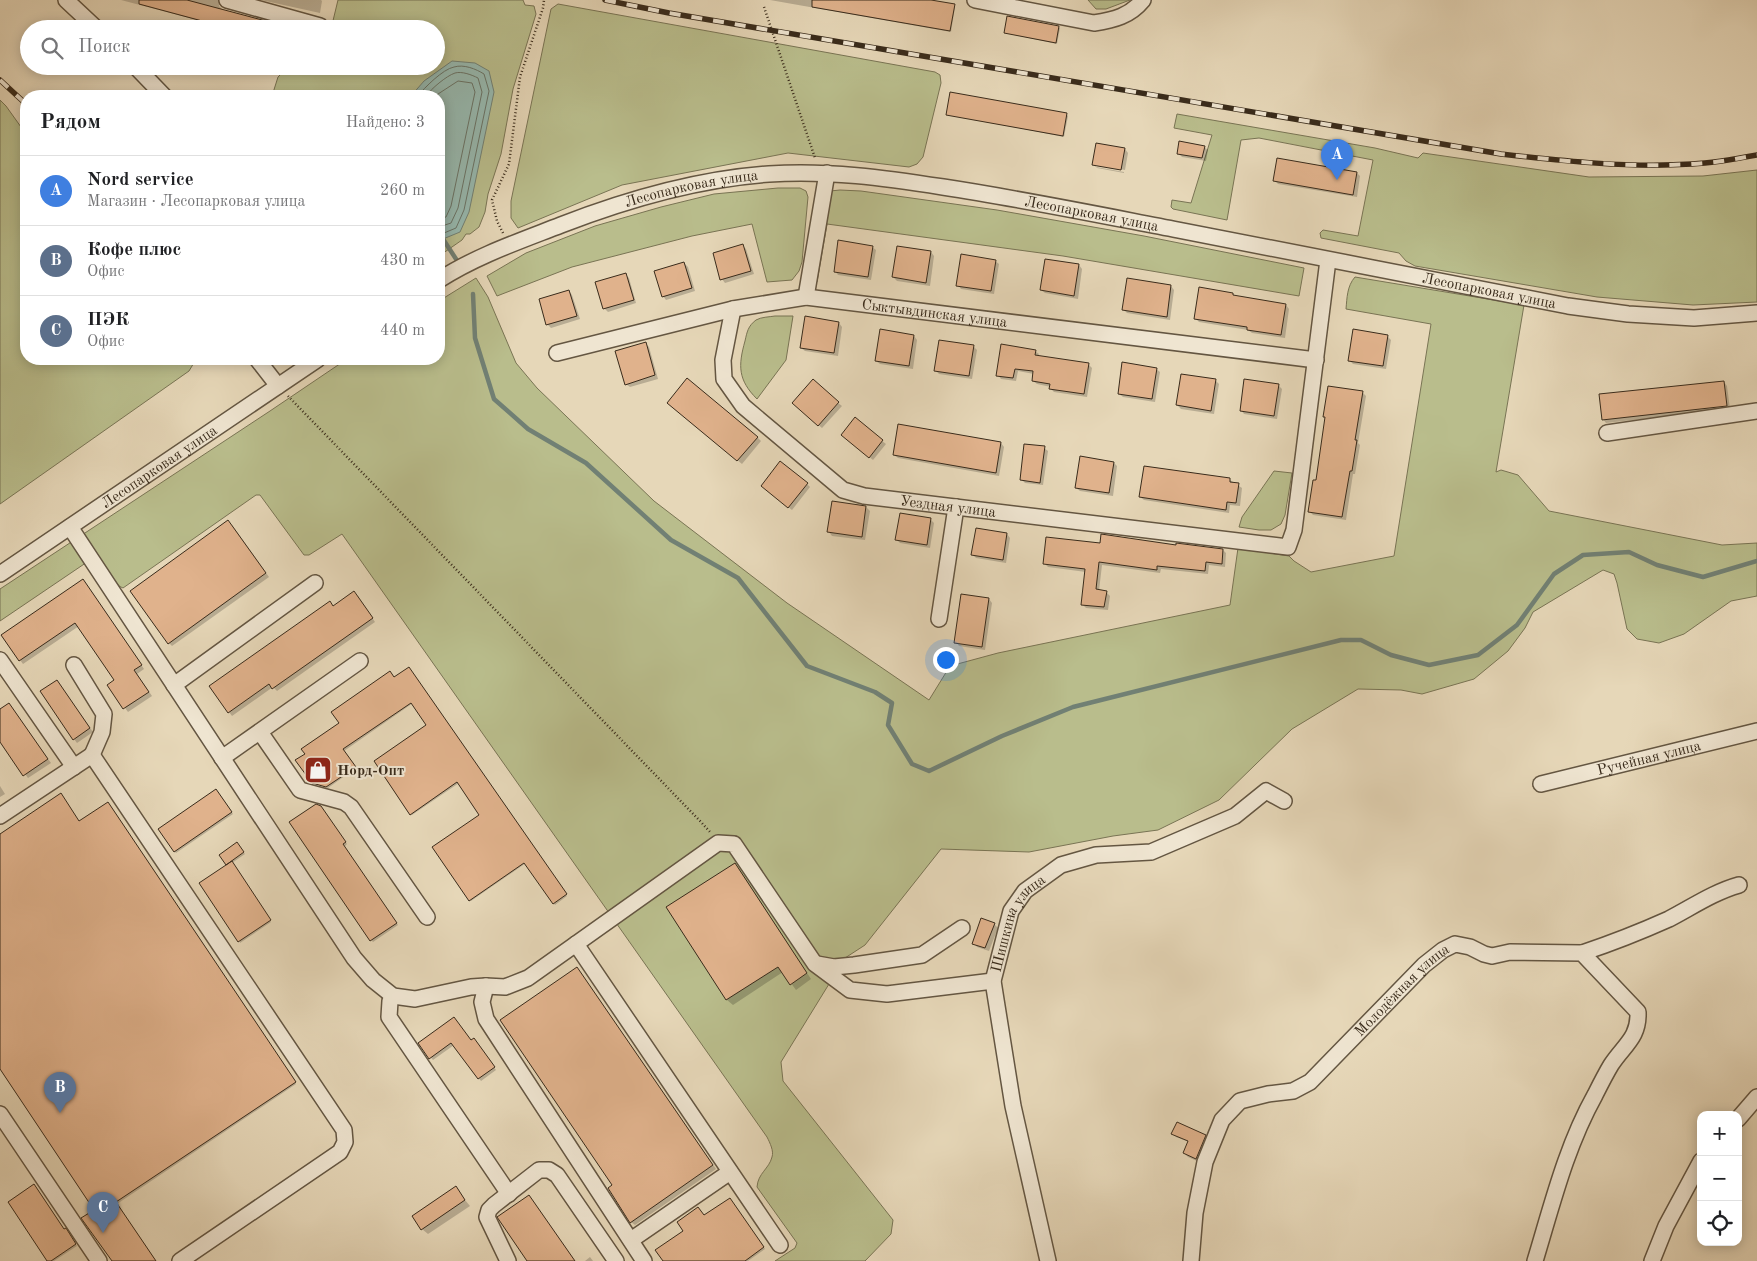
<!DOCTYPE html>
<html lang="ru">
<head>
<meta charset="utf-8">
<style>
  body { margin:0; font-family:"Old Standard TT",serif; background:#f2f2f2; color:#202124 }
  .controls { position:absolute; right:15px; bottom:15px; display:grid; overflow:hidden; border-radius:10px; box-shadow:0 2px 12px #0003 }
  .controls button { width:45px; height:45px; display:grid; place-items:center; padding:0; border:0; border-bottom:1px solid #e0e0e0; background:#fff; color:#202124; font:25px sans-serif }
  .you { position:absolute; left:945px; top:659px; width:18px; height:18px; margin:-12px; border:4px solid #fff; border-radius:50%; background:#1a73e8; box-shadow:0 0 0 8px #1a73e833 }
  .badge { display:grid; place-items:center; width:32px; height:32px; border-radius:50%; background:#8f2418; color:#fff; font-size:16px; font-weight:700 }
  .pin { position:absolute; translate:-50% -41px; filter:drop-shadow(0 1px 2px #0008) }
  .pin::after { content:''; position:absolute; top:26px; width:18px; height:15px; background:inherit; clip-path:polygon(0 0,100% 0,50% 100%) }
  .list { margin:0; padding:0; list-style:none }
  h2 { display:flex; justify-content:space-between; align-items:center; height:65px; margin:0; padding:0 20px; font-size:21px }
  h2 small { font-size:16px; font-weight:400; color:#757577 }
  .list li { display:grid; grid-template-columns:32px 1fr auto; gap:15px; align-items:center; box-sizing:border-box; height:70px; padding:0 20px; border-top:1px solid #e0e0e0 }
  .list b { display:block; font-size:19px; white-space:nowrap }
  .list p { margin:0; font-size:16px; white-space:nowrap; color:#757577 }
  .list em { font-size:16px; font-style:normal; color:#757577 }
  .icon { flex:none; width:28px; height:28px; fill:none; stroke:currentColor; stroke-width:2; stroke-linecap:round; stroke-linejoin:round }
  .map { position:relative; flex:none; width:1757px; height:1261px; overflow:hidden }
  .search { position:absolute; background:#fff; box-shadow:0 2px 12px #0003; left:20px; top:20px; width:425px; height:55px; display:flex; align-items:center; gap:12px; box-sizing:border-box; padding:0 18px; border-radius:28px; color:#757577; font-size:19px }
  .panel { position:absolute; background:#fff; box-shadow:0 2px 12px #0003; left:20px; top:90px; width:425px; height:275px; border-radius:20px }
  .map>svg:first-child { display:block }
  .green { fill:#b9bd8c; stroke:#797454 }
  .water { fill:#96b9b0; stroke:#718074 }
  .shadow { fill:#0003 }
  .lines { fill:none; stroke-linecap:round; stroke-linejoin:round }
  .shore { stroke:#687266; stroke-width:1 }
  .stream { stroke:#718074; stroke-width:4.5 }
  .building { fill:#e0b28c; stroke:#392b1b }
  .minor-casing { stroke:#645642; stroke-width:18 }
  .path { stroke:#392b1b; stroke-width:2.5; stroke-dasharray:1 2.5; stroke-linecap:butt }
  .minor { stroke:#efe5d1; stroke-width:15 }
  .rail-casing { stroke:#392b1b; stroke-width:5.5 }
  .rail { stroke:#efe5d1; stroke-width:4; stroke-dasharray:11; stroke-linecap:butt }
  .labels { text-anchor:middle; stroke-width:4; stroke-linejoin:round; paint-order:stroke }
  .street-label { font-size:15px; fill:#392b1b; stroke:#efe5d1 }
  .poi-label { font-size:15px; font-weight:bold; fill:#392b1b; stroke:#efe5d1; text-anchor:start }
</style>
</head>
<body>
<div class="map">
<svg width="1757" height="1261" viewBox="0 0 1757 1261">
  <rect width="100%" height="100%" fill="#e6d7b8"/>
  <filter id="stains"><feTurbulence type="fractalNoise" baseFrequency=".004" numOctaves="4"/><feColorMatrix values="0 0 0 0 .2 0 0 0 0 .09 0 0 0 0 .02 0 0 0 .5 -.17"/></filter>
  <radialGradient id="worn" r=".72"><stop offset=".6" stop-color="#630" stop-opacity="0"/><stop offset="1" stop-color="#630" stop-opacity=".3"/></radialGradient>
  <!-- green -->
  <g class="green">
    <polygon points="338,0 523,0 525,5 534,6 536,14 513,89 501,154 488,194 485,212 479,227 470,234 466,234 462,240 439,256 439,96 272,96 278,77 289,66 436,66 436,29 331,29"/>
    <polygon points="1088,0 1130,0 1106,9 1096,9"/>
    <polygon points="558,4 935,72 940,75 941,83 923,157 917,164 909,167 788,153 622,185 518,228 511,218 511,201 551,9"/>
    <polygon points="0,100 6,106 26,134 26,359 194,359 195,361 189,371 0,504"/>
    <polygon points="1177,114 1375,148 1418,158 1423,153 1589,177 1703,176 1757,170 1757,302 1693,305 1597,297 1415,266 1406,261 1399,253 1321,238 1320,233 1323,230 1358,236 1373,160 1259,138 1241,140 1227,220 1173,209 1171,207 1172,200 1191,203 1212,135 1174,128"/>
    <polygon points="778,188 800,188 806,191 808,197 802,262 799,271 792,280 767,282 752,224 692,236 572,267 497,296 487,276 526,253 595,226 661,207 714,194"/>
    <polygon points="840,190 861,191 997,210 1144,236 1304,268 1299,296 1063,256 827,224 817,282 816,282 830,191"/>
    <path d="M 1355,277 L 1524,305 L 1496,472 L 1501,470 L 1518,475 L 1549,511 L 1722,545 L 1757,543 L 1757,596 L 1731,601 L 1684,634 L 1659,643 L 1637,639 L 1627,629 L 1617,583 L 1614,574 L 1603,570 L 1533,612 L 1525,628 L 1508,651 L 1474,679 L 1422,694 L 1401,690 L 1358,689 L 1292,729 L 1219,800 L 1158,830 L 1113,836 L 1029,852 L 941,849 L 865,945 L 845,958 L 781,1062 L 783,1081 L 893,1220 L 891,1234 L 865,1261 L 775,1261 L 795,1248 L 797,1243 L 757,1187 C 758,1173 769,1169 772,1157 C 774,1151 770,1143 767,1137 L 342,534 L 309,555 L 304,555 L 260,495 L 256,495 L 123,588 L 119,586 L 96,556 L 0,621 L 0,589 L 270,411 L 347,359 L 439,359 L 439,301 L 476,278 L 488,297 L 516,363 L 537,388 L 654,501 L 787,603 L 929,700 L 950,666 L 998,653 L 1230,605 L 1238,548 L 1289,556 L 1294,561 L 1311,572 L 1394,556 L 1431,324 L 1346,309 C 1347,298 1347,286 1355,277 Z"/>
    <path d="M 775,316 L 793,316 L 786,360 L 757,399 C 738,380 738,366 745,341 C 747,332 748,326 756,320 C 761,317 769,317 775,316 Z"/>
    <polygon points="1274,471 1292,473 1285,515 1281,524 1271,530 1259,530 1239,527 1242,517"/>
  </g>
  <!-- water -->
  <polygon class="water" points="452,61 475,63 489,71 494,92 469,212 460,232 443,239 439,237 439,96 411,96 424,81"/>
  <!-- shadow -->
  <g class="shadow">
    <polygon points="121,0 219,0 219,6 223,10 276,29 231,29"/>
    <polygon points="261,0 321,0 322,1 320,13"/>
    <polygon points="770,0 923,0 955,7 951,32"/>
    <polygon points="1058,27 1060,28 1057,44 1006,33"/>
    <polygon points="947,114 1066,114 1068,116 1064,137"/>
    <polygon points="1204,147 1208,150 1206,161 1182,157 1178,153"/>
    <polygon points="1125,149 1128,153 1125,170 1096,164 1096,167 1094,164"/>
    <polygon points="1096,167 1124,172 1124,173 1097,168"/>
    <polygon points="1357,173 1360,176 1357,197 1278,184 1274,180"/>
    <polygon points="743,246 746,249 754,274 725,283 722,279"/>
    <polygon points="872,247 876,250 871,280 838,275 835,271"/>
    <polygon points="898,247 931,252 934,256 930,286 897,281 893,277"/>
    <polygon points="995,261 999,264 994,294 961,289 958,285"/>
    <polygon points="684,263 688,267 695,291 666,300 663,296"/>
    <polygon points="1079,265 1082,269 1078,299 1045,293 1041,290"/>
    <polygon points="626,275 629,278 636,303 608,312 604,308"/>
    <polygon points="1171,286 1174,290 1170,320 1127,313 1123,309"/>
    <polygon points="569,291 572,295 580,319 551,328 547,324"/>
    <polygon points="1233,294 1236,297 1286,305 1289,309 1285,338 1252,333 1248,330 1199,322 1195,318"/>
    <polygon points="839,323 842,327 838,356 805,351 801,348"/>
    <polygon points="914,336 917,340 913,369 880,364 876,361"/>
    <polygon points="1387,336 1391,340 1386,369 1353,364 1350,361"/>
    <polygon points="645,343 649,347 658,379 630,387 626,384"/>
    <polygon points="973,346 977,350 972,379 939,374 936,371"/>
    <polygon points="1035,351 1039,354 1038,356 1088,364 1092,368 1087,397 1054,392 1051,389 1051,387 1037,384 1033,381 1034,374 1018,371 1016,381 1001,379 998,375"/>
    <polygon points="1156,369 1160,372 1155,402 1123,397 1119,394"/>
    <polygon points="1215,380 1219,384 1214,414 1181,409 1177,405"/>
    <polygon points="1724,382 1727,386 1730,409 1606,423 1603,419"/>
    <polygon points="1278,385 1282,389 1277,419 1244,414 1241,410"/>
    <polygon points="1362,392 1366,396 1358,443 1360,445 1355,474 1353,474 1346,520 1313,515 1309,511 1317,482 1326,418 1324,417"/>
    <polygon points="838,403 842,406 822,428 797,407"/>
    <polygon points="672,406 757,437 761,441 742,464"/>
    <polygon points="846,438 882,441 886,444 873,460"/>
    <polygon points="1001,443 1004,447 999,476 898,458 894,455"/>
    <polygon points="1044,448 1048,451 1043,485 1025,483 1021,479"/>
    <polygon points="1114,463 1117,466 1113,496 1080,491 1076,488"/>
    <polygon points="1230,480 1242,488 1240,506 1230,505 1229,513 1144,500 1140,497"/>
    <polygon points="807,484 810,487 792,510 766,490"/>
    <polygon points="833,502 866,507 870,511 865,540 832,536 829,532"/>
    <polygon points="930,519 934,523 930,548 900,543 896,539"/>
    <polygon points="232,525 269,577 172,646 169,643"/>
    <polygon points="1007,534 1010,538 1006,563 976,558 973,555"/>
    <polygon points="1101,545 1177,546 1223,550 1226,553 1225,567 1209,565 1208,574 1161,569 1160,573 1102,565 1099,591 1106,592 1110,596 1108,610 1086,608 1082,604 1086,572 1048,567 1044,563"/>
    <polygon points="83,580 144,669 137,674 152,696 128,712 109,686 116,681 79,626 23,664 20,660"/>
    <polygon points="358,596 375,622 277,691 273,687 232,716 229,712 334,607"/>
    <polygon points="989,599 992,603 985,650 959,646 956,642"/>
    <polygon points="410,670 567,896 555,905 526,863 471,901 470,900 481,815 459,783 412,815 411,814 428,725 413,703 344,751 356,768 328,788 313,783 306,754 394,679"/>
    <polygon points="57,681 93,732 77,743 74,739"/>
    <polygon points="9,704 51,763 28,778 0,739 0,711"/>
    <polygon points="0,786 5,794 0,797"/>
    <polygon points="218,792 233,814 176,853 160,829"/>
    <polygon points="109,805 296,1084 117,1204 156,1261 113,1261 95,1210 0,1067 0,835 79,822"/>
    <polygon points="321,807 347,844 344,847 398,925 373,942 371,940"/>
    <polygon points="238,845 245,854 232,863 271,922 240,943 228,865 221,855"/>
    <polygon points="734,864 740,870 811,979 796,990 783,972 733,1005 727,1000 668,908"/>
    <polygon points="994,924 998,928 989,951 977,947 974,943"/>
    <polygon points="580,972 716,1169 635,1225 631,1222 614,1185"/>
    <polygon points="471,1041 476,1042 496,1070 481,1081 454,1045 433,1060 419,1043"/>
    <polygon points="1173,1133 1205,1136 1209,1140 1199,1162 1188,1157 1184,1153 1189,1142 1176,1137"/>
    <polygon points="455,1188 470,1206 428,1234 422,1229"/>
    <polygon points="731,1201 765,1249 748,1261 665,1261 704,1217"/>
    <polygon points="64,1231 67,1231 77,1246 54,1261 48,1261"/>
    <polygon points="590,1257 593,1261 585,1261"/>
  </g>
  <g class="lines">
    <!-- shore -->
    <g class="shore">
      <path d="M 418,96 C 424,88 443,69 454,67 C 464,64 476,69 484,74 L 489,91 L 464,210 L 456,228 L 444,233 L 439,233"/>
      <path d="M 426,96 C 431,89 446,76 455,73 C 462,71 472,75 478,78 L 482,92 L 458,208 L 451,223 L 439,227"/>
      <polyline points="435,96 458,81 472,83 475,92 451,206 446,217 439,219"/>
    </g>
    <!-- stream -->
    <g class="stream">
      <polyline points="443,239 456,259"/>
      <polyline points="473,294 475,338 494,399 528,429 586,463 671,540 738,578 807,666 875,692 892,703 888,725 912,764 929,771 1002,736 1073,707 1341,640 1361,640 1391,655 1429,665 1478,655 1517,625 1554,574 1583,555 1629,552 1657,565 1703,577 1757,561"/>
    </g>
  </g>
  <!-- building -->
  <g class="building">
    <polygon points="139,0 187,0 281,25 280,29 232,29 139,4"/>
    <polygon points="812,0 931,0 955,4 950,31 812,7"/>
    <polygon points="1007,16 1059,26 1056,43 1004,33"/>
    <polygon points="950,92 1067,113 1063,136 946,115"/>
    <polygon points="1179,141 1205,146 1202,158 1177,154"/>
    <polygon points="1096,143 1125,148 1121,170 1092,165"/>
    <polygon points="1277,158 1357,172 1353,195 1273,181"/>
    <polygon points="838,240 873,246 868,277 834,272"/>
    <polygon points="743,244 751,271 720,280 713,253"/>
    <polygon points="897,246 931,251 926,283 892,277"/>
    <polygon points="961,254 996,260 991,291 956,286"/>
    <polygon points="1045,259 1079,264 1074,296 1040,290"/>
    <polygon points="684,262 692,288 662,297 654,271"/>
    <polygon points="626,273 634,300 603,309 595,282"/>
    <polygon points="1127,278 1171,285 1167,317 1122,310"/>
    <polygon points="1199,287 1233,293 1233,295 1286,304 1281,335 1247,330 1247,327 1194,319"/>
    <polygon points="569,290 577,316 546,325 539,299"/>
    <polygon points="805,316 839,322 834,353 800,348"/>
    <polygon points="880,329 914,335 909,366 875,361"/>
    <polygon points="1353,329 1388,335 1383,366 1348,361"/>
    <polygon points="939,340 974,345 969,376 934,371"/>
    <polygon points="646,342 655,375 625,385 615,351"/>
    <polygon points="1001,344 1036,350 1035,355 1089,363 1084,394 1049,389 1050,384 1032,381 1033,371 1015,369 1013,378 996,376"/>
    <polygon points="1122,362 1157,368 1152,399 1118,394"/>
    <polygon points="1181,374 1216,379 1211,411 1176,405"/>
    <polygon points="687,378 758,437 737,461 667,403"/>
    <polygon points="813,379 839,402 818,426 792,403"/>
    <polygon points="1244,379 1279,384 1274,416 1240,411"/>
    <polygon points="1724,381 1727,406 1602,420 1599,394"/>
    <polygon points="1328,386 1363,391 1355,440 1357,440 1352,471 1350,471 1342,517 1308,512 1313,480 1316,480 1325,417 1323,417"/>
    <polygon points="855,417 883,440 869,458 841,435"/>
    <polygon points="898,424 1001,442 996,473 893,455"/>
    <polygon points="1024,444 1045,446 1040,483 1020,480"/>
    <polygon points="1080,456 1114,462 1109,493 1075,488"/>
    <polygon points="780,461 808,483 788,508 761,486"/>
    <polygon points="1144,466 1230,478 1230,482 1239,483 1236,503 1227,502 1226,510 1139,497"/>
    <polygon points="832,501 866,506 862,537 827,532"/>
    <polygon points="900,513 931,518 927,545 895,540"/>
    <polygon points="228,520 266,573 168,644 130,591"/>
    <polygon points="976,528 1007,533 1003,560 971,555"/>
    <polygon points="1101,534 1176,545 1176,543 1223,549 1222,564 1206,562 1205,571 1157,566 1157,570 1099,562 1096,589 1107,591 1104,607 1081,605 1085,569 1043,564 1046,537 1100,543"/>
    <polygon points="83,579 142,665 134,670 149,692 123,709 107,685 114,680 75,623 19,661 1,635"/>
    <polygon points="354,591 373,618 272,689 269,684 228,713 209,686 330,601 333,606"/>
    <polygon points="961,594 989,598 982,647 954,643"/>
    <polygon points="409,667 567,894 553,904 524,863 469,901 432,847 479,815 457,782 410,815 374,761 426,725 411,703 343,749 356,767 326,787 312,783 295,760 305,754 301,749 339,723 331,712 390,671 394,677"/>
    <polygon points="57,680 90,728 73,740 40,691"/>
    <polygon points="9,703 48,759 23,776 0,742 0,709"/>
    <polygon points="216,789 232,812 174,852 158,829"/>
    <polygon points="61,793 79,821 108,802 296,1082 116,1202 156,1261 112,1261 81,1218 94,1210 0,1069 0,834"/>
    <polygon points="316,804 321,806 346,842 343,844 397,923 370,941 289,822"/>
    <polygon points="237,842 244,852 226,865 232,861 271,920 238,942 199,883 226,865 219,855"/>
    <polygon points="735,863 807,973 790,985 778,967 726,1000 666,907"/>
    <polygon points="981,918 995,923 985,948 972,944"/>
    <polygon points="577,967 713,1165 630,1223 608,1188 612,1185 500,1020"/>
    <polygon points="454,1017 471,1040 474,1038 495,1067 478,1079 451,1043 429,1059 418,1043"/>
    <polygon points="1177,1122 1206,1135 1196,1159 1183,1153 1188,1141 1171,1134"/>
    <polygon points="34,1184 64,1229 66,1228 76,1244 51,1261 47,1261 8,1202"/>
    <polygon points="456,1186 465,1200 421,1230 412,1216"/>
    <polygon points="529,1195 575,1261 527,1261 497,1217"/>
    <polygon points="730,1198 764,1247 745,1261 663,1261 655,1250 683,1231 677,1222 698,1207 704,1215"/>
  </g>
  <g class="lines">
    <!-- minor casing -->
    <g class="minor-casing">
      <g id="minor">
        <polyline points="66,0 97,29"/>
        <polyline points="227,0 320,26"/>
        <path d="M 975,0 L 1094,23 C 1114,20 1130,16 1143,0"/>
        <polyline points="135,66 164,96"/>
        <path id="s1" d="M 439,280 C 476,256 520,241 561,225 C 628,199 697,179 769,174 C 828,170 885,178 943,187 C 1022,199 1100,215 1178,230 C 1308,256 1438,280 1568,306 L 1628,314 L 1694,318 L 1757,313"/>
        <polyline points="806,297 827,173"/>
        <path id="s2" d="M 733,309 L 723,360 L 724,379 L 743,406 L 843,490 L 864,496 L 1288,547 L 1294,530 L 1328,260"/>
        <path id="s3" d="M 557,353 L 733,309 L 806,297 L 1316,360"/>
        <polyline points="257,359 278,386"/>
        <polyline points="1607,433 1757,411"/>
        <polyline points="70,527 354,958 373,980 393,996 415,999 471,987 486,986 505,987 528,978 718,843 734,844 815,964 850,990 887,994 993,981"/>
        <path id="s4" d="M 0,574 L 318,359"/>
        <polyline points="939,619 956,507"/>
        <polyline points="0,660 74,767"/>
        <polyline points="74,665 104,714 102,732 92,755"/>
        <polyline points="174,685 315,583"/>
        <polyline points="260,732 300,790 344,802 351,807 427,917"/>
        <polyline points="222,758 360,661"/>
        <path id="s5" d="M 1541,784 L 1757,731"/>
        <polyline points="0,816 92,755 344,1130 345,1142 340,1152 180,1261"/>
        <polyline points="576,944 780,1245"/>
        <path d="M 1582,953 C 1612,943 1640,932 1669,919 C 1692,907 1714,892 1739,885"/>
        <polyline points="817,964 834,967 854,965 922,955 962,928"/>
        <polyline points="486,986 482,1002 486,1019 644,1261"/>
        <polyline points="393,996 390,1001 389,1017 509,1194"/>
        <polyline points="0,1114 99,1261"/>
        <polyline points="1738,1119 1757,1097"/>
        <polyline points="631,1240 730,1172"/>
        <polyline points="508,1261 487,1217 489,1210 494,1205 539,1170 549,1170 557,1175 616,1261"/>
        <path id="s6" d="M 1048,1261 L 1013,1106 L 993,981 L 1011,911 L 1025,891 L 1061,865 L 1096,855 L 1151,852 L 1235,816 L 1266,791 L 1284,801"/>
        <path id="s7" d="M 1191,1261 L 1195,1213 L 1205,1162 L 1222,1120 L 1240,1101 L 1268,1094 L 1293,1091 L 1310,1082 L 1424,965 L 1443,950 L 1455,944 L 1470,947 L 1484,954 L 1492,956 L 1510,952 L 1582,953 L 1638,1012 C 1639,1038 1624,1045 1611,1065 C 1605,1075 1600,1085 1595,1095 C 1566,1147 1552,1205 1535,1261"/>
        <polyline points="1652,1261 1666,1226 1701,1161"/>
      </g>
    </g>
    <!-- path -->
    <g class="path">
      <polyline points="764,7 815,158"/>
      <polyline points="503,233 497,221 492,200 509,164 520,77 543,8 544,0"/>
      <polyline points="288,396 701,822 710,832"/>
    </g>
    <!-- minor -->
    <use href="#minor" class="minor"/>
    <!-- rail casing -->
    <g class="rail-casing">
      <g id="rail">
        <path d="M 605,0 L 669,13 L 1501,154 C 1564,161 1628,168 1692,164 C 1714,163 1736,159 1757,155"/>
        <polyline points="0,80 26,104"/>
      </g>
    </g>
    <!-- rail -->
    <use href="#rail" class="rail"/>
  </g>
  <!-- icons -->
  <defs>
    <g id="shop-square" transform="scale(1.4375)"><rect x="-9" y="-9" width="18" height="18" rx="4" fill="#8f2418" stroke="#efe5d1"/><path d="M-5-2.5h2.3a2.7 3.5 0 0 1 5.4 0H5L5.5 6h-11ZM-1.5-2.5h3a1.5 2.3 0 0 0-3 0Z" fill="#fff"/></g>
  </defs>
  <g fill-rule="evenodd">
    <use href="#shop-square" x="318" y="770"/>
  </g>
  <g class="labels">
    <!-- street labels -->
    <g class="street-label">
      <text dy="5" stroke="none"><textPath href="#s1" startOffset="270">Лесопарковая улица</textPath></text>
      <text dy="5" stroke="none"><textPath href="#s1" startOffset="675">Лесопарковая улица</textPath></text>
      <text dy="5" stroke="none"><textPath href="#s1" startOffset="1080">Лесопарковая улица</textPath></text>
      <text dy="5" stroke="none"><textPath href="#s3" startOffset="385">Сыктывдинская улица</textPath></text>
      <text dy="5" stroke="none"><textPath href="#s4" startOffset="192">Лесопарковая улица</textPath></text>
      <text dy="5" stroke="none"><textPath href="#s2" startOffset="341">Уездная улица</textPath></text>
      <text dy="5" stroke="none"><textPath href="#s5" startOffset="111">Ручейная улица</textPath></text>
      <text dy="5" stroke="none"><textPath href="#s6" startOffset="350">Шишкина улица</textPath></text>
      <text dy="5" stroke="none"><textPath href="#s7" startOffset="375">Молодёжная улица</textPath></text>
    </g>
    <!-- poi labels -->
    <g class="poi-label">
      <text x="337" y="775">Норд-Опт</text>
    </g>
  </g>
  <rect width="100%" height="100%" filter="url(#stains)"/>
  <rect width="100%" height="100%" fill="url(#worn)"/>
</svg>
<div class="controls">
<button>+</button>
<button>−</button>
<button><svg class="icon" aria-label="locate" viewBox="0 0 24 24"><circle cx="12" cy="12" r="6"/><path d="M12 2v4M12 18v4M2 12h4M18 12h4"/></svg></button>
</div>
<div class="you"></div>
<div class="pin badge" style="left:1337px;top:180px;background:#3f7fe0">A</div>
<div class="pin badge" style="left:60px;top:1113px;background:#5c6f8a">B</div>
<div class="pin badge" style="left:103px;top:1233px;background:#5c6f8a">C</div>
<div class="search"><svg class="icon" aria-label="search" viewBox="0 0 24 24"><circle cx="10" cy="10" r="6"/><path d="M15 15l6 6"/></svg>Поиск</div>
<section class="panel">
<h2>Рядом<small>Найдено: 3</small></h2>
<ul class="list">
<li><span class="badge" style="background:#3f7fe0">A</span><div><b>Nord service</b><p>Магазин · Лесопарковая улица</p></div><em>260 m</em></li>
<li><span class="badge" style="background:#5c6f8a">B</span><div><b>Кофе плюс</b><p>Офис</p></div><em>430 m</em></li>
<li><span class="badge" style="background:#5c6f8a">C</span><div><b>ПЭК</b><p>Офис</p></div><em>440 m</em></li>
</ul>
</section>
</div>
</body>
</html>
